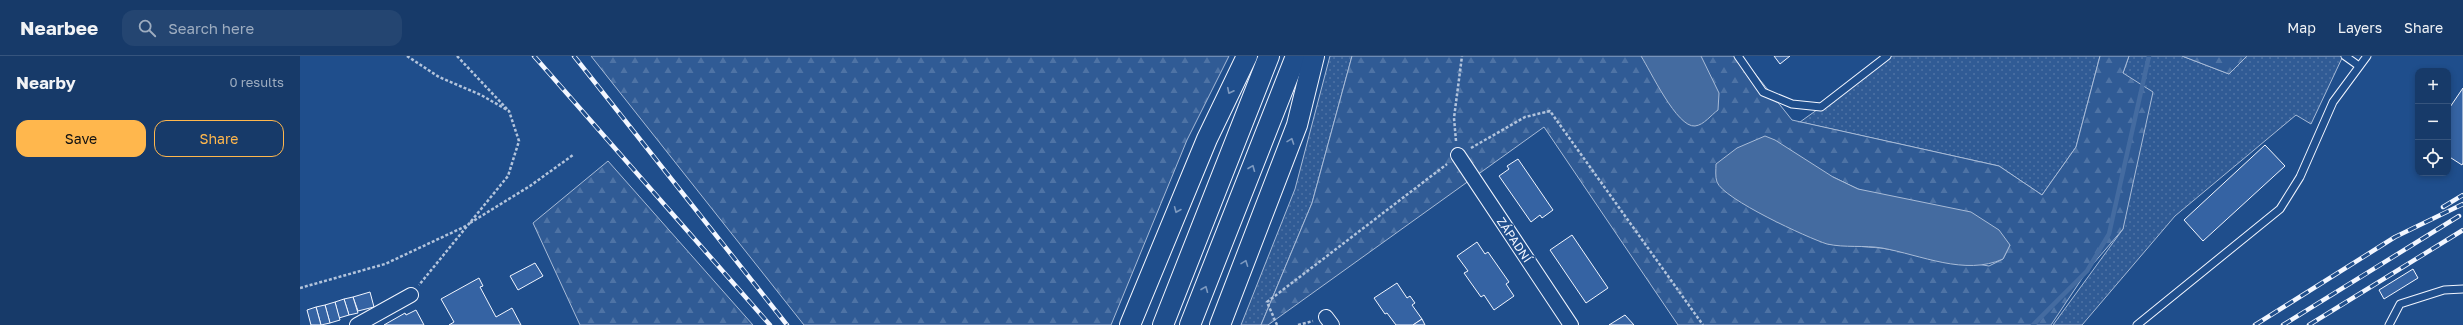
<!DOCTYPE html>
<html lang="en">
<head>
<meta charset="utf-8">
<style>
  body { margin:0; font-family:"Golos Text",sans-serif; background:#244571; color:#f1f3f6 }
  .controls { position:absolute; right:12px; top:12px; display:grid; overflow:hidden; border-radius:8px; box-shadow:0 2px 6px #0003 }
  .controls button { width:36px; height:36px; display:grid; place-items:center; padding:0; border:0; border-bottom:1px solid #36547d; background:#173a69; color:#f1f3f6; font:20px sans-serif }
  .list { margin:0; padding:0; list-style:none }
  h2 { display:flex; justify-content:space-between; align-items:center; height:52px; margin:0; padding:0 16px; font-size:17px }
  h2 small { font-size:13px; font-weight:400; color:#9eadc0 }
  .actions { display:flex; gap:8px; padding:12px 16px }
  .actions a { flex:1; padding:9px 0; border:1px solid #ffb74d; border-radius:12px; text-align:center; font-size:14px; color:#ffb74d }
  .actions .main { background:#ffb74d; color:#111 }
  .icon { flex:none; width:22px; height:22px; fill:none; stroke:currentColor; stroke-width:2; stroke-linecap:round; stroke-linejoin:round }
  .map { position:relative; flex:none; width:2163px; height:269px; overflow:hidden }
  header { display:flex; align-items:center; gap:24px; box-sizing:border-box; height:56px; padding:0 20px; background:#173a69; border-bottom:1px solid #36547d }
  header strong { font-size:19px }
  nav { display:flex; gap:22px; margin-inline-start:auto; font-size:14px }
  .search { width:280px; height:36px; background:#244571; display:flex; align-items:center; gap:10px; box-sizing:border-box; padding:0 14px; border-radius:12px; color:#9eadc0; font-size:15px }
  main { display:flex }
  aside { flex:1; background:#173a69 }
  .map>svg:first-child { display:block }
  .grass { fill:url(#grass-dots); stroke:#a8bbd7 }
  .forest { fill:url(#forest-firs); stroke:#a8bbd7; fill-rule:evenodd }
  .water { fill:#446ba0; stroke:#a8bbd7 }
  .lines { fill:none; stroke-linecap:round; stroke-linejoin:round }
  .stream { stroke:#446ba0; stroke-width:4.5 }
  .building { fill:#3563a3; stroke:#f2f6ff }
  .service-casing { stroke:#f2f6ff; stroke-width:9 }
  .minor-casing { stroke:#f2f6ff; stroke-width:16 }
  .secondary-casing { stroke:#f2f6ff; stroke-width:22 }
  .path { stroke:#b3c4dc; stroke-width:2.5; stroke-dasharray:3 2; stroke-linecap:butt }
  .service { stroke:#1f4e8c; stroke-width:7 }
  .minor { stroke:#1f4e8c; stroke-width:14 }
  .secondary { stroke:#1f4e8c; stroke-width:20 }
  .rail-casing { stroke:#f2f6ff; stroke-width:4.5 }
  .rail { stroke:#1f4e8c; stroke-width:3; stroke-dasharray:9; stroke-linecap:butt }
  .oneway { stroke:#7e9ac0 }
  .labels { text-anchor:middle; stroke-width:3; stroke-linejoin:round; paint-order:stroke }
  .street-label { font-size:12px; fill:#f2f6ff; stroke:#1f4e8c }
</style>
</head>
<body>
<header>
<strong>Nearbee</strong>
<div class="search"><svg class="icon" aria-label="search" viewBox="0 0 24 24"><circle cx="10" cy="10" r="6"/><path d="M15 15l6 6"/></svg>Search here</div>
<nav><a>Map</a><a>Layers</a><a>Share</a></nav>
</header>
<main>
<aside>
<h2>Nearby<small>0 results</small></h2>
<ul class="list">
</ul>
<div class="actions"><a class="main">Save</a><a>Share</a></div>
</aside>
<div class="map">
<svg width="2163" height="269" viewBox="0 0 2163 269">
  <defs>
    <pattern id="grass-dots" width="8" height="8" patternUnits="userSpaceOnUse"><rect width="8" height="8" fill="#305b95"/><path d="M2 2h.1M6 6h.1" fill="none" stroke="#4e73a5" stroke-width="1.8" stroke-linecap="round"/></pattern>
    <pattern id="forest-firs" width="22" height="20" patternUnits="userSpaceOnUse"><rect width="22" height="20" fill="#305b95"/><path d="M5 1l3.5 6h-7zM16 11l3.5 6h-7z" fill="#4e73a5"/></pattern>
  </defs>
  <rect width="100%" height="100%" fill="#1f4e8c"/>
  <!-- grass -->
  <g class="grass">
    <polygon points="1030,0 1052,0 1012,147 961,269 941,269 995,133"/>
    <polygon points="1592,0 1800,0 1776,91 1742,139 1699,110 1500,66"/>
    <polygon points="1829,0 1882,0 1929,18 1947,0 2043,0 2011,68 1996,59 1875,160 1782,269 1753,269 1823,173 1823,17"/>
  </g>
  <!-- forest -->
  <g class="forest">
    <polygon points="291,0 929,0 887,84 811,269 504,269"/>
    <path d="M 1052,0 L 1441,0 L 1492,64 L 1699,110 L 1742,139 L 1776,91 L 1800,0 L 1829,0 L 1823,17 L 1853,36 L 1823,173 L 1787,215 L 1751,269 L 1378,269 L 1244,71 L 968,269 L 961,269 L 1012,147 ZM 1533,121 L 1558,133 L 1710,189 L 1703,203 L 1689,210 L 1581,192 L 1528,188 Z"/>
    <polygon points="1882,0 1947,0 1929,18"/>
    <polygon points="308,105 453,269 280,269 233,167"/>
  </g>
  <!-- water -->
  <g class="water">
    <path d="M 1341,0 L 1401,0 L 1419,37 L 1418,54 C 1411,59 1404,69 1395,70 C 1377,72 1350,14 1341,0 Z"/>
    <path d="M 1465,80 L 1475,84 L 1533,121 L 1558,133 L 1671,156 L 1699,174 L 1710,189 L 1703,203 C 1665,220 1621,199 1582,192 C 1564,189 1545,192 1527,188 C 1508,182 1423,143 1417,126 C 1415,121 1416,113 1416,108 L 1437,92 Z"/>
  </g>
  <g class="lines">
    <!-- stream -->
    <polyline class="stream" points="1733,269 1787,215 1809,178 1849,0"/>
  </g>
  <!-- building -->
  <g class="building">
    <polygon points="1474,0 1490,0 1480,8"/>
    <polygon points="2163,32 2163,107 2162,109 2148,100 2148,54"/>
    <polygon points="1965,89 1985,110 1903,185 1884,164"/>
    <polygon points="1218,103 1253,154 1242,162 1240,159 1231,166 1199,120 1209,113 1207,110"/>
    <polygon points="1272,179 1308,232 1286,247 1250,194"/>
    <polygon points="1177,186 1185,198 1188,196 1209,226 1206,228 1214,240 1194,254 1184,239 1181,241 1171,227 1164,217 1168,215 1157,200"/>
    <polygon points="235,207 243,220 218,234 210,220"/>
    <polygon points="2113,213 2118,222 2084,243 2079,234"/>
    <polygon points="179,222 183,230 180,231 196,261 212,252 221,269 149,269 154,266 141,243"/>
    <polygon points="1097,227 1107,242 1110,240 1115,247 1112,249 1122,263 1113,269 1096,269 1087,257 1085,258 1074,242"/>
    <polygon points="70,236 74,251 58,255 53,241"/>
    <polygon points="53,241 58,257 49,259 44,243"/>
    <polygon points="44,243 49,259 39,262 35,246"/>
    <polygon points="35,246 40,264 30,267 25,249"/>
    <polygon points="25,249 30,267 21,269 16,251"/>
    <polygon points="16,251 21,269 11,269 7,254"/>
    <polygon points="116,254 124,269 84,269 105,257 106,259"/>
    <polygon points="1325,259 1334,269 1309,269"/>
    <polygon points="1122,263 1125,269 1113,269"/>
  </g>
  <g class="lines">
    <!-- service casing -->
    <g class="service-casing">
      <g id="service">
        <polyline points="1438,0 1463,36 1492,48 1521,51 1587,0"/>
        <polyline points="2045,0 2059,10"/>
        <polyline points="1837,269 1980,153 2000,121 2033,46 2067,0"/>
        <polyline points="2089,269 2100,248 2144,234 2163,233"/>
      </g>
    </g>
    <!-- minor casing -->
    <g class="minor-casing">
      <g id="minor">
        <polyline points="1158,99 1271,269"/>
        <polyline points="1026,261 1032,269"/>
        <polyline points="57,269 111,239"/>
      </g>
    </g>
    <!-- secondary casing -->
    <g class="secondary-casing">
      <g id="secondary">
        <polyline points="830,269 907,83 947,0"/>
        <polyline points="863,269 969,0"/>
        <polyline points="890,269 996,0"/>
        <polyline points="920,269 997,69 1014,0"/>
      </g>
    </g>
    <!-- path -->
    <g class="path">
      <polyline points="107,0 139,21 181,39 209,55 219,85 208,120 119,229"/>
      <polyline points="157,0 207,53"/>
      <polyline points="1156,85 1154,62 1162,0"/>
      <polyline points="1171,92 1225,61 1250,55 1403,269"/>
      <polyline points="170,167 230,130 273,99"/>
      <polyline points="0,232 85,208 166,170"/>
      <polyline points="977,269 967,246 1147,108"/>
      <polyline points="998,269 1013,265"/>
    </g>
    <!-- service -->
    <use href="#service" class="service"/>
    <!-- minor -->
    <use href="#minor" class="minor"/>
    <!-- secondary -->
    <use href="#secondary" class="secondary"/>
    <!-- rail casing -->
    <g class="rail-casing">
      <g id="rail">
        <polyline points="234,0 470,269"/>
        <polyline points="274,0 487,269"/>
        <polyline points="2143,151 2163,139"/>
        <polyline points="1955,269 2095,181 2163,148"/>
        <polyline points="1983,269 2159,160"/>
        <polyline points="2009,269 2163,174"/>
      </g>
    </g>
    <!-- rail -->
    <use href="#rail" class="rail"/>
  </g>
  <!-- one-way arrows -->
  <defs><path id="oneway-chevron" d="M-2-3.5L2.5 0L-2 3.5" fill="none" stroke-width="1.6" stroke-linecap="round" stroke-linejoin="round"/></defs>
  <g class="oneway">
    <use href="#oneway-chevron" transform="translate(930 35) rotate(116)"/>
    <use href="#oneway-chevron" transform="translate(991 85) rotate(-70)"/>
    <use href="#oneway-chevron" transform="translate(952 112) rotate(-68)"/>
    <use href="#oneway-chevron" transform="translate(877 154) rotate(113)"/>
    <use href="#oneway-chevron" transform="translate(945 207) rotate(-69)"/>
    <use href="#oneway-chevron" transform="translate(905 233) rotate(-68)"/>
  </g>
  <g class="labels">
    <!-- street labels -->
    <g class="street-label">
      <text transform="translate(1214 184) rotate(56)" y="4">ZÁPADNÍ</text>
    </g>
  </g>
</svg>
<div class="controls">
<button>+</button>
<button>−</button>
<button><svg class="icon" aria-label="locate" viewBox="0 0 24 24"><circle cx="12" cy="12" r="6"/><path d="M12 2v4M12 18v4M2 12h4M18 12h4"/></svg></button>
</div>
</div>
</main>
</body>
</html>
